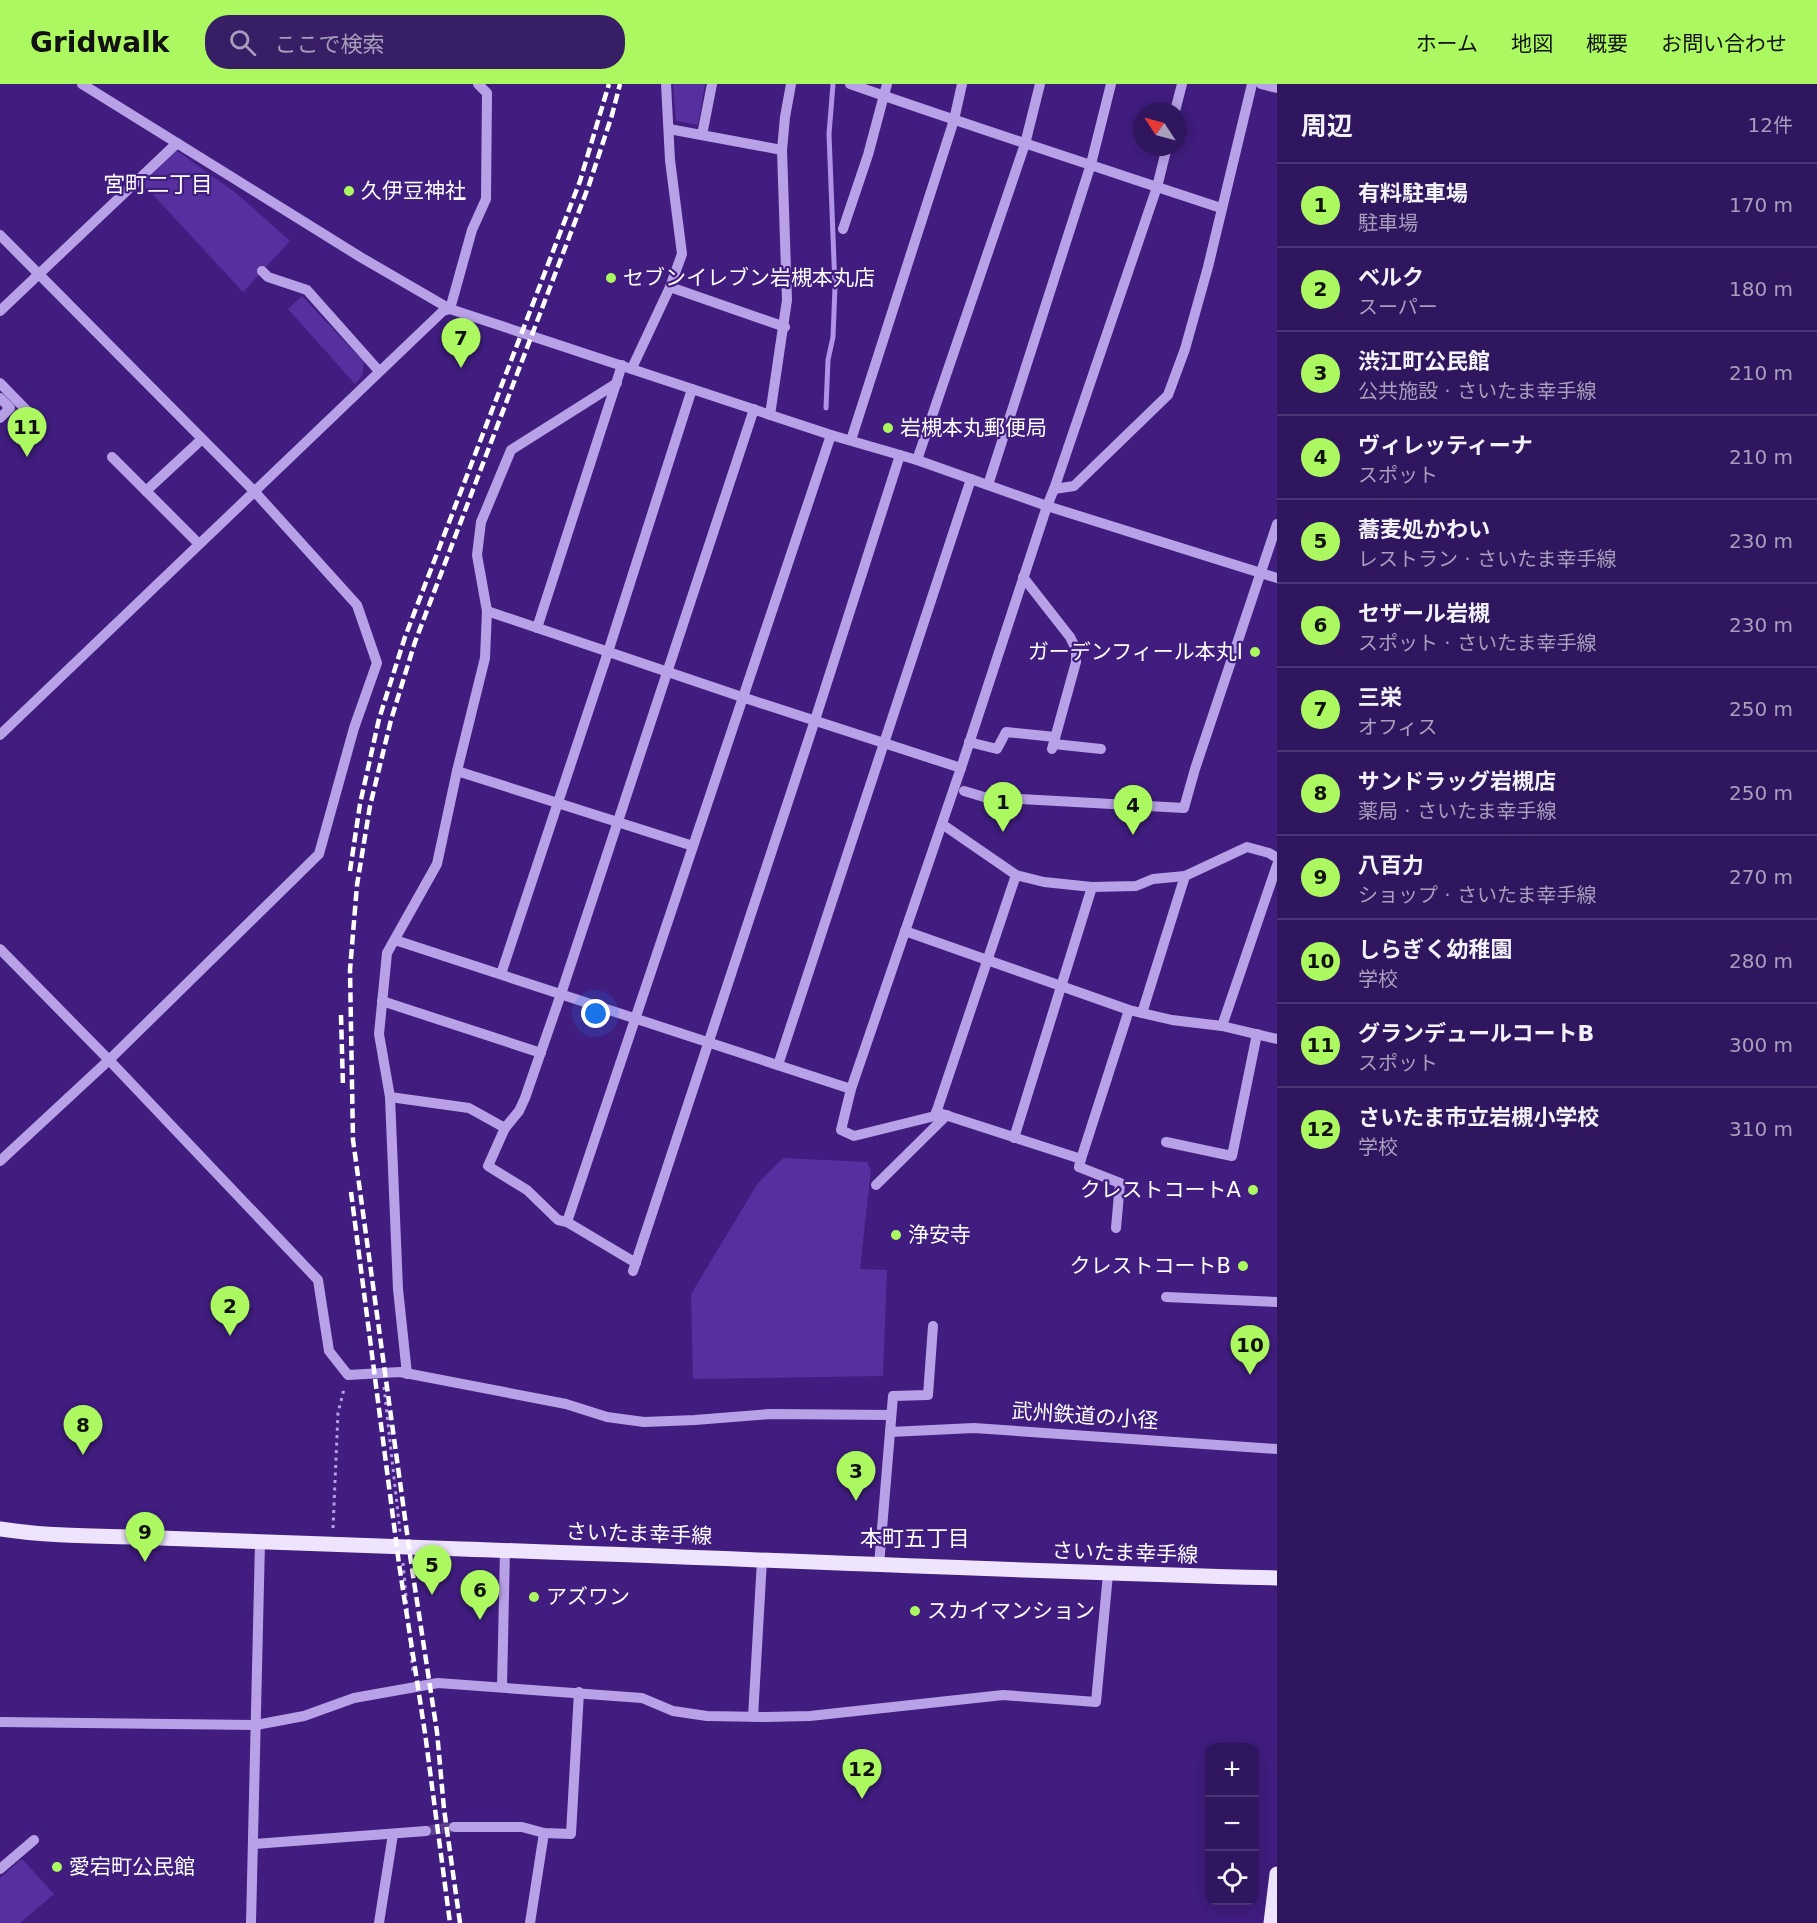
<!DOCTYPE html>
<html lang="ja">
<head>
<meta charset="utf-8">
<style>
  body { margin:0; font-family:"DejaVu Sans","Noto Sans JP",sans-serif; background:#381f65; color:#f1f3f6 }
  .controls { position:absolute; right:18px; bottom:18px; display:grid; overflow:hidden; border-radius:12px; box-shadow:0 3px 15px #0003 }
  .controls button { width:54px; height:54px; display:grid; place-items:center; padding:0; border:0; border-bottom:2px solid #4b3574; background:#30165f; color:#f1f3f6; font:30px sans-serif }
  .compass { position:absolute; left:1133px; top:18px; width:54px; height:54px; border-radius:50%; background:#30165f; box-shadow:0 3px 15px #0003; rotate:306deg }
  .you { position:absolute; left:596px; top:930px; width:21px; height:21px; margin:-15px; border:4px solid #fff; border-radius:50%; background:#1a73e8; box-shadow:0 0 0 9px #1a73e833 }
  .badge { display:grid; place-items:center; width:39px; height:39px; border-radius:50%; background:#acf860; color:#111; font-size:20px; font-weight:700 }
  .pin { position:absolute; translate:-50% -50px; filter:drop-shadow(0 2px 3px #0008) }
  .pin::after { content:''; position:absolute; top:32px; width:21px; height:18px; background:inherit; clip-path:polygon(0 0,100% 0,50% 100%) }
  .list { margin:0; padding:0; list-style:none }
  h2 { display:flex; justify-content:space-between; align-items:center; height:78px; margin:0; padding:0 24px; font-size:26px }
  h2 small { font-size:20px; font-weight:400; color:#a89fbd }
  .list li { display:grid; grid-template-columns:39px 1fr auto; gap:18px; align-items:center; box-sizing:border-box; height:84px; padding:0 24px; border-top:2px solid #4b3574 }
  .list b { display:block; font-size:22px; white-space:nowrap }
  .list p { margin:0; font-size:20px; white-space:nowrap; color:#a89fbd }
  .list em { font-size:20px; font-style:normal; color:#a89fbd }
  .icon { flex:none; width:33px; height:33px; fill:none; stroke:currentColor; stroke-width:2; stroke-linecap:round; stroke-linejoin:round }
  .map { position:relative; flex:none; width:1277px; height:1839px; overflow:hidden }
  header { display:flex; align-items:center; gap:36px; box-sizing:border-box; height:84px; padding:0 30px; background:#acf860; color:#111 }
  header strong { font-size:28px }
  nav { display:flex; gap:33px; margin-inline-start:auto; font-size:21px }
  .search { width:420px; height:54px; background:#381f65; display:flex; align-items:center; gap:15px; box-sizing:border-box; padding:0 21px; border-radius:24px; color:#a89fbd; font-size:22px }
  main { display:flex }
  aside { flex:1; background:#30165f }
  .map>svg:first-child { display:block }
  .green { fill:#55309e }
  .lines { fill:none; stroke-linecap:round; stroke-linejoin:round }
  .stream { stroke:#b094ea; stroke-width:5 }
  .minor-tunnel { stroke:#5d3f92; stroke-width:10; stroke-dasharray:10 5; stroke-linecap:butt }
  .path { stroke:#b9a1e8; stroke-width:3; stroke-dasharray:3 4.5; stroke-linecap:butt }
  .minor { stroke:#b9a1e8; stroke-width:10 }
  .major { stroke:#eee4fe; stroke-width:15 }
  .rail { stroke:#fff; stroke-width:4.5; stroke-dasharray:10 4.5; stroke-linecap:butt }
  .poi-dot { fill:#acf860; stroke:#401d7f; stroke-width:2 }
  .labels { text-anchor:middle; stroke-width:4.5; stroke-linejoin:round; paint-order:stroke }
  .poi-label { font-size:21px; fill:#fff; stroke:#401d7f; text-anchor:start }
  .street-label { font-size:21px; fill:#fff; stroke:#401d7f }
  .neighbourhood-label { font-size:22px; fill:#fff; stroke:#401d7f }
</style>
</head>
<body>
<header>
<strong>Gridwalk</strong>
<div class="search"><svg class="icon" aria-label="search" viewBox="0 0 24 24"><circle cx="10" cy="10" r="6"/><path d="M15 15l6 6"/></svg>ここで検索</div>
<nav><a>ホーム</a><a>地図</a><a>概要</a><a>お問い合わせ</a></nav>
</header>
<main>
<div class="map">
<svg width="1277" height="1839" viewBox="0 0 1277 1839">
  <rect width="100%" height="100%" fill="#401d7f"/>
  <!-- green -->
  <g class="green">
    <polygon points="673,0 705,0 698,41 676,37"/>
    <polygon points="176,66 236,109 290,157 243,208 143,100"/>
    <polygon points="302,212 364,278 362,292 355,300 288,225"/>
    <polygon points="783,1074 867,1078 871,1086 860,1185 887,1186 883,1292 693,1295 691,1210 758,1099"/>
    <polygon points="22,1775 54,1810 20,1839 0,1839 0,1794"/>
  </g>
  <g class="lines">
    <!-- stream -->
    <polyline class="stream" points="826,324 828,276 833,253 835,203 829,50 833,0"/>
    <!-- minor-tunnel -->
    <polyline class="minor-tunnel" points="426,1747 454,1743"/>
    <!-- path -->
    <g class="path">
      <polyline points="384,1303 400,1448"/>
      <polyline points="333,1444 338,1329 344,1305"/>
      <polyline points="403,1479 413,1589"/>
    </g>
    <!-- minor -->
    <g class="minor">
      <polyline points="82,0 362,174 450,225 831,351 917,376 1047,422 1277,494"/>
      <path d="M 850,0 C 973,43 1097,83 1221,124"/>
      <polyline points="1261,0 1277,4"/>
      <polyline points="1175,27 1182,0"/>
      <polyline points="669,45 782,66"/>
      <polyline points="702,51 712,0"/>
      <polyline points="1167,63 1157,103 1054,405 1047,422 961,684 851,1005 841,1046 854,1052 935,1032 1016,791 1044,798 1092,803 1136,802 1153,795 1185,792 1247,763 1269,769 1277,774"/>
      <polyline points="843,145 868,71 887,0"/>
      <polyline points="0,151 254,407 357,521 377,579 354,644 319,770 109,976 0,1077"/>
      <polyline points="262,187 268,193 307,206 379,287"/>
      <polyline points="670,203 785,243"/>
      <polyline points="450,225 472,146 486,115 487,9 478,0"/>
      <polyline points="0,227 177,59"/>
      <polyline points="632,284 670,203 682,170 670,76 666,0"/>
      <polyline points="0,299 36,336"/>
      <polyline points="0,314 10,324 0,334"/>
      <polyline points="770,331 787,216 782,66 785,33 791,0"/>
      <polyline points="851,356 954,36 962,0"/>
      <polyline points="112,373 199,460"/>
      <polyline points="917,376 1025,60 1040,0"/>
      <polyline points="988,401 1091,80 1111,0"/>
      <polyline points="1054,405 1074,402 1168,311 1185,265 1208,183 1252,0"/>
      <polyline points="146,407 202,355"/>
      <polyline points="1023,493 1070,553 1076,565 1076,578 1052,665"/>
      <polyline points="487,527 742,613 961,684"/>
      <polyline points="537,544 622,281"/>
      <polyline points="0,651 443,227 450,225"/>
      <polyline points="969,658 997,665 1006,648 1055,653"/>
      <polyline points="1054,660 1101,665"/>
      <polyline points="457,687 693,762"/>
      <polyline points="964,707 984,713 1184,724 1195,685 1277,440"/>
      <polyline points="942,740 1016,791"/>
      <polyline points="905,847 1129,926 1172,936 1222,942 1277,955"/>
      <polyline points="395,856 851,1005"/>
      <polyline points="0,865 109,976 318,1196 329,1267 348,1291 400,1288 566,1320 607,1333 644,1338 695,1336 770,1330 891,1331"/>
      <polyline points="501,890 608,568 692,305"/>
      <polyline points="382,917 541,969"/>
      <polyline points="1142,929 1185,792"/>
      <polyline points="1222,942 1277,781"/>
      <polyline points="778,981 971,395"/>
      <polyline points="390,1013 469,1024 505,1044"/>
      <polyline points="936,1028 1081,1075 1079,1083 1120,1099 1116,1144"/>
      <polyline points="1014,1054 1092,803"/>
      <polyline points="1166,1058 1232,1072 1257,950"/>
      <polyline points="1081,1075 1129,926"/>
      <polyline points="876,1101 947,1031"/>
      <polyline points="567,1138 831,351"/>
      <polyline points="636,1179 567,1138 558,1136 527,1106 488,1082 505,1044 519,1027 525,1014 561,910 754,325"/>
      <polyline points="633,1187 815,636 900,371"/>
      <polyline points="1166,1213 1277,1218"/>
      <polyline points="407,1290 398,1205 390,1013 379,950 387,869 437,780 457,687 485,574 487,527 477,471 481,438 511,366 617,299"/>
      <polyline points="890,1348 974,1344 1277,1365"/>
      <polyline points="879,1481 893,1312 928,1311 933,1242"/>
      <polyline points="502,1603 505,1466"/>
      <polyline points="753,1633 762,1476"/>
      <polyline points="0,1638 256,1641 304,1632 354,1614 438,1599 642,1614 673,1627 707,1632 766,1633 810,1632 1003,1611 1096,1618 1108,1490"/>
      <polyline points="454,1743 522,1743 544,1749 571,1750 579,1608"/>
      <polyline points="253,1760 426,1747"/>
      <polyline points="0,1785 34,1756"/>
      <polyline points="251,1839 260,1458"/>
      <polyline points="379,1839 393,1750"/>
      <polyline points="530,1839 544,1749"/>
    </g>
    <!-- major -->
    <g class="major">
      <path d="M 0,1445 C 52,1453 107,1452 160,1454 C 261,1458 361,1461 462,1465 C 734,1474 1005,1487 1277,1494"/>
      <polyline points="1271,1839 1277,1790"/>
    </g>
    <!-- rail -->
    <g class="rail">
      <polyline points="350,787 360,720 379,635 405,553 580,97 609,0"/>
      <polyline points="341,931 343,1003"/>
      <polyline points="351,1108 399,1480 425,1649 450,1839"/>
      <polyline points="460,1839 444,1725 437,1648 411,1478 353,1056 350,886 357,801 370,722 391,636 415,558 589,101 612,31 620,0"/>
    </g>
  </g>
  <!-- markers -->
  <g class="poi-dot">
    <circle cx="349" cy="107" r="6"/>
    <circle cx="611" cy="194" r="6"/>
    <circle cx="888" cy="344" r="6"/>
    <circle cx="1255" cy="568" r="6"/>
    <circle cx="1253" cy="1106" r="6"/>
    <circle cx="896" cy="1151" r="6"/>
    <circle cx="1243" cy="1182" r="6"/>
    <circle cx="534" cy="1513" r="6"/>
    <circle cx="915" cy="1527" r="6"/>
    <circle cx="57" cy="1783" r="6"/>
  </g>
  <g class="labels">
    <!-- poi labels -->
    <g class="poi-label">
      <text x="361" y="114">久伊豆神社</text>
      <text x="623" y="201">セブンイレブン岩槻本丸店</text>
      <text x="900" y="351">岩槻本丸郵便局</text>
      <text x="1243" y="575" text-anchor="end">ガーデンフィール本丸Ⅰ</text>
      <text x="1241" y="1113" text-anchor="end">クレストコートA</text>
      <text x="908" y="1158">浄安寺</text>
      <text x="1231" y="1189" text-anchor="end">クレストコートB</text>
      <text x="546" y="1520">アズワン</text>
      <text x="927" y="1534">スカイマンション</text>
      <text x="69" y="1790">愛宕町公民館</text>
    </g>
    <!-- street labels -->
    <g class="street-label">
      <text transform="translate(1085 1332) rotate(4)" y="7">武州鉄道の小径</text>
      <text transform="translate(639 1450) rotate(2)" y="7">さいたま幸手線</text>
      <text transform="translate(1125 1469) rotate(2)" y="7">さいたま幸手線</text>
    </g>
    <!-- neighbourhood labels -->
    <g class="neighbourhood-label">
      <text x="158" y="108">宮町二丁目</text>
      <text x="915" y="1462">本町五丁目</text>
    </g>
  </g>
</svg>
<div class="controls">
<button>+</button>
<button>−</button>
<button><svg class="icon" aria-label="locate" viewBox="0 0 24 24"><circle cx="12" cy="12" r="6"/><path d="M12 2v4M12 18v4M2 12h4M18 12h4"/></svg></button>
</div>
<svg class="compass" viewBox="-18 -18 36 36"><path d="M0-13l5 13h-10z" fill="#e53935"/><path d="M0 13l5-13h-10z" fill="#a89fbd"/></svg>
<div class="you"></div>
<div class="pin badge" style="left:1003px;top:748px">1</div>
<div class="pin badge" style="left:230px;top:1252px">2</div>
<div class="pin badge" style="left:856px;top:1417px">3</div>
<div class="pin badge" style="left:1133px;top:751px">4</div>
<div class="pin badge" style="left:432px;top:1511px">5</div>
<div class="pin badge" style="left:480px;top:1536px">6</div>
<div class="pin badge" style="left:461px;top:284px">7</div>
<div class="pin badge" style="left:83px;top:1371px">8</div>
<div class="pin badge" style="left:145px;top:1478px">9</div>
<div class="pin badge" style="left:1250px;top:1291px">10</div>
<div class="pin badge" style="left:27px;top:373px">11</div>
<div class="pin badge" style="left:862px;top:1715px">12</div>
</div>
<aside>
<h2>周辺<small>12件</small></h2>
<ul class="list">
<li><span class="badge">1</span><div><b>有料駐車場</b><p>駐車場</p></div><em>170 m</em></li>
<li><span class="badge">2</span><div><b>ベルク</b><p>スーパー</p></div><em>180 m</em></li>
<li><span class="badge">3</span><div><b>渋江町公民館</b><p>公共施設 · さいたま幸手線</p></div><em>210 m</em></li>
<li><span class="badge">4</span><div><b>ヴィレッティーナ</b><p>スポット</p></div><em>210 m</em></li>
<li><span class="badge">5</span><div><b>蕎麦処かわい</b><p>レストラン · さいたま幸手線</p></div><em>230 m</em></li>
<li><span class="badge">6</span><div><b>セザール岩槻</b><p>スポット · さいたま幸手線</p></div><em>230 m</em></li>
<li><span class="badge">7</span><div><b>三栄</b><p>オフィス</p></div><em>250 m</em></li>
<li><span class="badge">8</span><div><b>サンドラッグ岩槻店</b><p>薬局 · さいたま幸手線</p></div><em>250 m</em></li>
<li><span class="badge">9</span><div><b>八百力</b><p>ショップ · さいたま幸手線</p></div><em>270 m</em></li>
<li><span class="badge">10</span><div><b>しらぎく幼稚園</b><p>学校</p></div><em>280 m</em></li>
<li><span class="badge">11</span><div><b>グランデュールコートB</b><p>スポット</p></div><em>300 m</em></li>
<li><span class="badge">12</span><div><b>さいたま市立岩槻小学校</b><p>学校</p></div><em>310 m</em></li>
</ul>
</aside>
</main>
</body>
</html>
